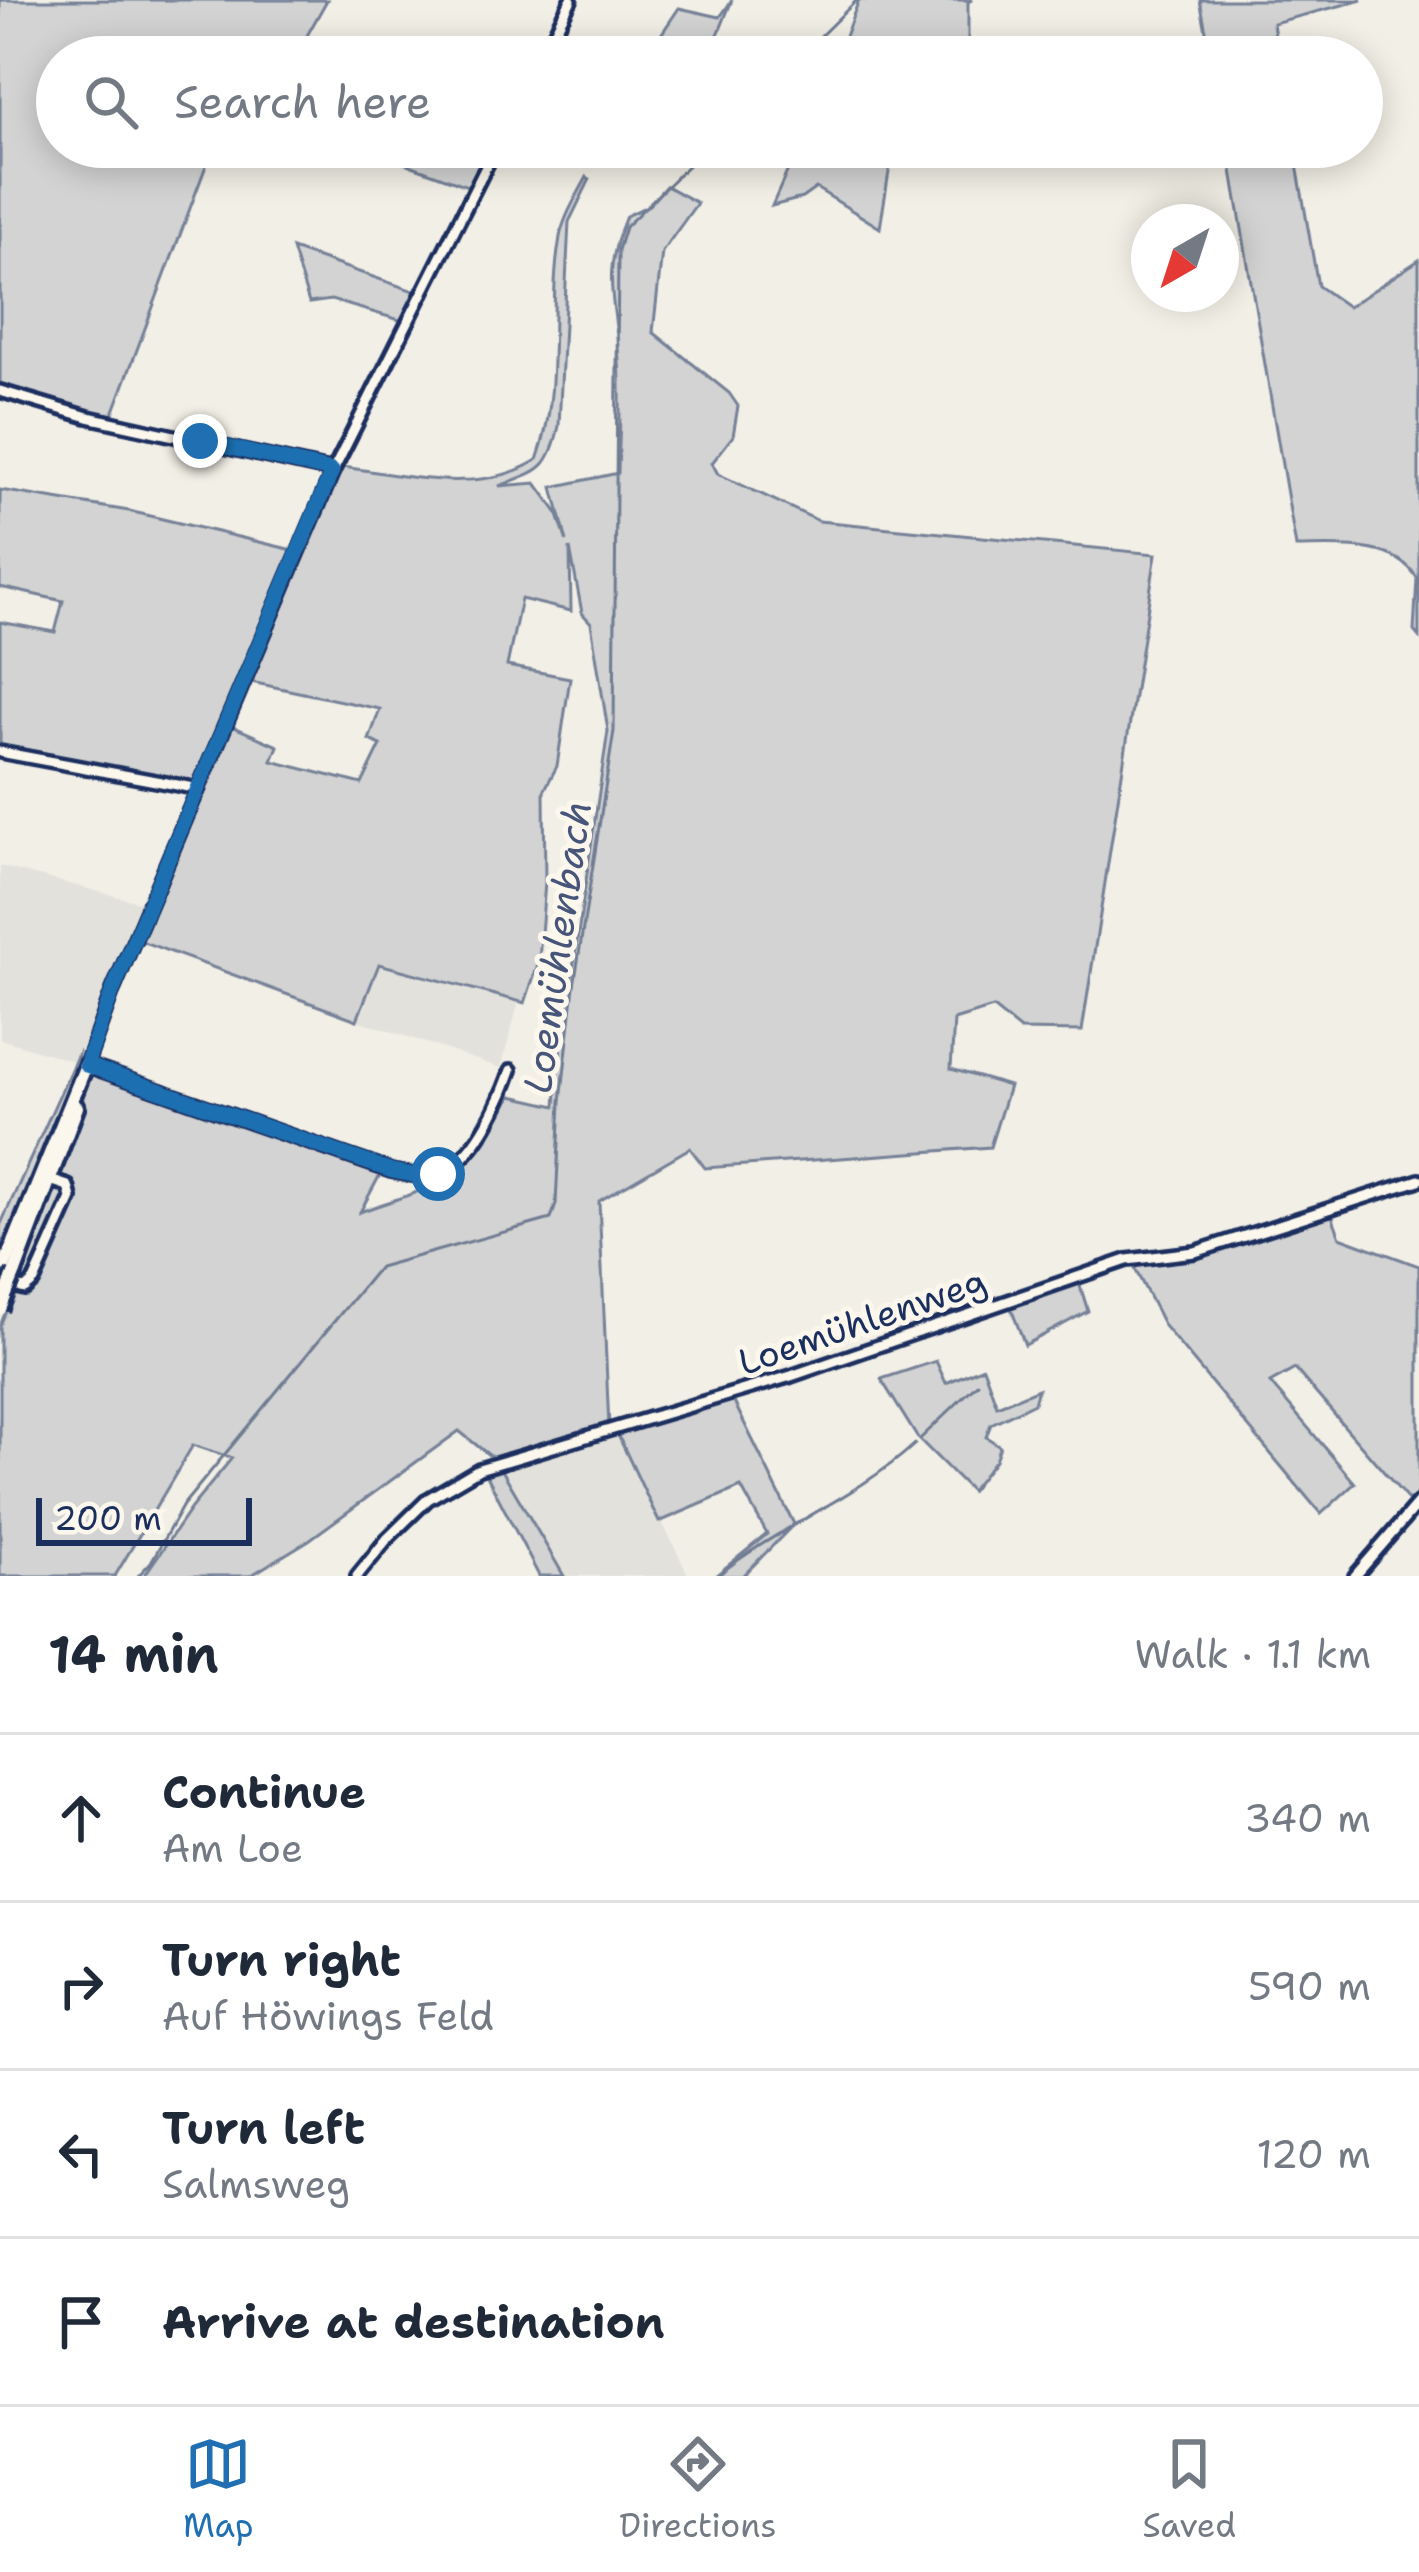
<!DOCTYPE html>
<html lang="en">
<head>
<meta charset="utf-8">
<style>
  body { margin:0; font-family:"Shantell Sans",sans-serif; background:#f2f2f3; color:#1f2937 }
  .compass { position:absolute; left:1131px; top:204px; width:108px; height:108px; border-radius:50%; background:#fff; box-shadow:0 6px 30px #0003; rotate:219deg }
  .scale { position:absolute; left:36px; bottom:30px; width:216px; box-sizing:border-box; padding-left:12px; border:6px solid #1b2f5e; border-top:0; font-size:33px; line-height:42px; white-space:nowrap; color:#1b2f5e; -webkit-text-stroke:9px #fbf7ec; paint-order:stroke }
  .stop { position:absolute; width:36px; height:36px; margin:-27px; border:9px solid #1f6fb2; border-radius:50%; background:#fff }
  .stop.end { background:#1f6fb2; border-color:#fff; box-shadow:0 3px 12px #0008 }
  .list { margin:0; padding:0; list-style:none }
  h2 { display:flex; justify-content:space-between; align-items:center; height:156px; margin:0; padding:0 48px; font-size:51px }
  h2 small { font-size:39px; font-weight:400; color:#747a83 }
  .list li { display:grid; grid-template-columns:78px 1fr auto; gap:36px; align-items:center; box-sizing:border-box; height:168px; padding:0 48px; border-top:3px solid #e0e1e3 }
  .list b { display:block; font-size:45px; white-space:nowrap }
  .list p { margin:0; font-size:39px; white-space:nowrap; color:#747a83 }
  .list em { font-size:39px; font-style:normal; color:#747a83 }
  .icon { flex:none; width:66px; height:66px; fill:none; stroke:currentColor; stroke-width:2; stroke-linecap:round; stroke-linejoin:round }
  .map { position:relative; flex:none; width:1419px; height:1576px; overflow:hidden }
  .search { position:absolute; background:#fff; box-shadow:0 6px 30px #0003; left:36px; right:36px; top:36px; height:132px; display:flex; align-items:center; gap:30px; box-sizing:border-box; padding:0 42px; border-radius:66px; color:#747a83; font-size:45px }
  .sheet { height:828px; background:#fff }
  nav { display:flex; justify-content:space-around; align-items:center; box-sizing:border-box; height:168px; border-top:3px solid #e0e1e3; background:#fff; font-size:33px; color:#747a83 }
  nav a { display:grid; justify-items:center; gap:6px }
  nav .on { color:#1f6fb2 }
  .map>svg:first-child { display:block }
  .built { fill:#e2e1dc }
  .green { fill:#d2d3d2; stroke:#768198; stroke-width:3; fill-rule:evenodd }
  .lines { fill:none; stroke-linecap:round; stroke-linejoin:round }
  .stream { stroke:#707b93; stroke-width:3 }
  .minor-casing { stroke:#1b2f5e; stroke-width:18 }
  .major-casing { stroke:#1b2f5e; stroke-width:21 }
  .minor { stroke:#fbf7ec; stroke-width:9 }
  .major { stroke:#fbf7ec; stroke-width:12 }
  .major-bridge-casing { stroke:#1b2f5e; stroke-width:21; stroke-linecap:butt }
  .major-bridge { stroke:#fbf7ec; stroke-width:12 }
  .route { stroke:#1f6fb2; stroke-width:15 }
  .labels { text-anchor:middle; stroke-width:10; stroke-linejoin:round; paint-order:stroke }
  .street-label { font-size:36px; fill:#1b2f5e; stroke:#fbf7ec }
  .water-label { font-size:39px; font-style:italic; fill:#465579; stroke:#fbf7ec }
</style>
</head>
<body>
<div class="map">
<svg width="1419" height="1576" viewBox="0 0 1419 1576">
  <rect width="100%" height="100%" fill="#f2efe6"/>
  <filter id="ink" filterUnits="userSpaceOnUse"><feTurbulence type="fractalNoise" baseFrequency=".00833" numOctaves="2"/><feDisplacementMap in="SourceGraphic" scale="24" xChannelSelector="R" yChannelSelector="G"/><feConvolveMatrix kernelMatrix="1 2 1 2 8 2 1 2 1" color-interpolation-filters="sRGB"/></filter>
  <g filter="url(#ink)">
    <!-- built -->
    <g class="built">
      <polygon points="0,866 150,905 86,1065 0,1039"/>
      <polygon points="379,963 519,1001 501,1068 357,1020"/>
      <polygon points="616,1431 687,1572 686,1576 564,1576 499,1465"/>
    </g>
    <!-- green -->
    <g class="green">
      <polygon points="0,0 327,0 295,57 57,57 57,147 213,147 111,419 0,387"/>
      <polygon points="732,0 709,57 646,57 679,8 720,17"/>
      <polygon points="859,0 972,0 968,2 968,57 837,57"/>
      <polygon points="1200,0 1362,0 1273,23 1278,57 1211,57"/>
      <polygon points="360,147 490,147 470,187"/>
      <polygon points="798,147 893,147 880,228 816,188 802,198 772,206"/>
      <path d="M 1228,147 L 1294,147 L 1318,286 L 1348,307 L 1419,260 L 1419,637 L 1414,631 L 1417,578 C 1395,540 1335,547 1296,547 Z"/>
      <path d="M 587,177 L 590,179 L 569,222 L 559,426 C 549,471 540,470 499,486 L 536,483 L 557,512 L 567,542 L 553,487 L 618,473 C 619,436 622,398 619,361 C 616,298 600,279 626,216 L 649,205 L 666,186 L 697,203 L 662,252 L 653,332 L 729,393 L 738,406 L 733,436 L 712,463 L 718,474 L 819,521 L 1156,554 L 1082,1031 L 1020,1030 L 993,1008 L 954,1020 L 951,1069 L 1009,1086 L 990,1147 L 705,1168 L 690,1148 L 599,1201 L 609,1427 L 495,1460 L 459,1431 L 309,1540 L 250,1576 L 144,1576 L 191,1508 L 232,1458 L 193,1445 L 115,1576 L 0,1576 L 0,1326 L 62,1167 L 90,1074 L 381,1173 L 360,1212 C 393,1199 437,1190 464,1166 C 485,1148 497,1119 512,1096 L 556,1106 L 559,1063 L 608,731 L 591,623 L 582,613 L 570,548 L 571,611 L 521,599 L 507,666 L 570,678 L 557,766 L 544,791 L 545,882 L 539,961 L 525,1003 L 379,964 L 357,1020 L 135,939 L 198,789 L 0,751 L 0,622 L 55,632 L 63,601 L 0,587 L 0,490 L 129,511 L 297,551 L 296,547 L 368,393 L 375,395 L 342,467 C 406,475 480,496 537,460 C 563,389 547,311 560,237 C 564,216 577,196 587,177 ZM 246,681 L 380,709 L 369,740 L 381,745 L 362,784 L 272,761 L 278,746 L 227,724 Z"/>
      <polygon points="292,249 417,292 403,321 331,300 309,303"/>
      <polygon points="78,1054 79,1064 0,1250 0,1226"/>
      <polygon points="1331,1213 1340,1237 1419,1266 1419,1501 1414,1507 1295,1369 1270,1383 1355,1483 1321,1514 1164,1326 1133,1265 1134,1259 1195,1252"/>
      <polygon points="1078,1279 1088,1311 1025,1345 1009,1303"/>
      <polygon points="936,1361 946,1383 983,1367 997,1406 1038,1389 1034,1403 991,1424 986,1437 1000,1446 995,1460 971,1491 917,1437 881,1379"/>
      <polygon points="731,1396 794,1524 743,1576 715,1576 767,1534 741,1487 659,1522 616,1431"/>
      <polygon points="499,1465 564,1576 539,1576 484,1470"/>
    </g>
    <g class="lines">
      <!-- stream -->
      <g class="stream">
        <polyline points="799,57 857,0"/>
        <polyline points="921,1438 978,1383"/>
        <polyline points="138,1576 151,1562 183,1505 379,1267 551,1219 556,1204 561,1101 574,986 614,731 618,250 625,227 707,147"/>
        <path d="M 717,1576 C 779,1526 858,1497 915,1444"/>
      </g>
      <!-- minor casing -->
      <g class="minor-casing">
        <g id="minor">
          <polyline points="542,57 571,0"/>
          <path d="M 496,147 L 333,471 L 113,990 L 86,1065 L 391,1171 C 408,1174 424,1179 440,1173 C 476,1158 499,1104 511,1070"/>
          <polyline points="0,391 88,417 333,471"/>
          <polyline points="0,752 199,789"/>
          <polyline points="5,1284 25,1289 34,1281 71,1198 68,1186 44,1178"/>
          <polyline points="357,1576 387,1539 428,1499 479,1469 791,1376 1127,1260 1195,1252 1419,1180"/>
          <polyline points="1355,1576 1419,1502"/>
        </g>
      </g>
      <!-- major casing -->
      <g class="major-casing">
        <g id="major">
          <polyline points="15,1272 77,1107"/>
          <polyline points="0,1277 86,1065"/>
        </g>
      </g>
      <!-- minor -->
      <use href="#minor" class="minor"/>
      <!-- major -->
      <use href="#major" class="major"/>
      <!-- major-bridge casing -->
      <g class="major-bridge-casing">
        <polyline id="major-bridge" points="0,1309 15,1272"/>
      </g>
      <!-- major-bridge -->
      <use href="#major-bridge" class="major-bridge"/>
    </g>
  </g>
  <g class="lines" filter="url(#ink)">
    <!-- route -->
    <polyline class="route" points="200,441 332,471 113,990 86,1065 392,1171 423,1177 438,1174"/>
  </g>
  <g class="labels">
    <!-- street labels -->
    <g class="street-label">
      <text transform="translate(862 1321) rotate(-19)" y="13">Loemühlenweg</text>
    </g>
    <!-- water labels -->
    <g class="water-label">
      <text transform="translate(557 947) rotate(-82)" y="14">Loemühlenbach</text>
    </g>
  </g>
</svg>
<svg class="compass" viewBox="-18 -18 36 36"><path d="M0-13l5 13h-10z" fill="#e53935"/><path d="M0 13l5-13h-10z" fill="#747a83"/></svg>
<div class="scale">200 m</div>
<div class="stop" style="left:438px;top:1174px"></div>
<div class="stop end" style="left:200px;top:441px"></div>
<div class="search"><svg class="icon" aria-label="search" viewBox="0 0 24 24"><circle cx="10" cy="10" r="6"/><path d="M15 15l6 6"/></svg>Search here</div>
</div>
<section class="sheet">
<h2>14 min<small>Walk · 1.1 km</small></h2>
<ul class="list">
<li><svg class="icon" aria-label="ahead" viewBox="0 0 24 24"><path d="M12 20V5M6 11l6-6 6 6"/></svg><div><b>Continue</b><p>Am Loe</p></div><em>340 m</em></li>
<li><svg class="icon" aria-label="right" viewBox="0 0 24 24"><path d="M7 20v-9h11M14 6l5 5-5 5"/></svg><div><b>Turn right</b><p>Auf Höwings Feld</p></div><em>590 m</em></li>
<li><svg class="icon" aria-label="left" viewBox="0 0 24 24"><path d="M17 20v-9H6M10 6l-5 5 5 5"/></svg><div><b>Turn left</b><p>Salmsweg</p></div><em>120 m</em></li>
<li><svg class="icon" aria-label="arrive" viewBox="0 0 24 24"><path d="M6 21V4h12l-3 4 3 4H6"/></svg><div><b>Arrive at destination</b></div></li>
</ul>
</section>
<nav>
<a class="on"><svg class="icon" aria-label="map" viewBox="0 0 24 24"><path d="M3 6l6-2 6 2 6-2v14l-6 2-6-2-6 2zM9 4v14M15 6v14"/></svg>Map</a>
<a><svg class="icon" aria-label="directions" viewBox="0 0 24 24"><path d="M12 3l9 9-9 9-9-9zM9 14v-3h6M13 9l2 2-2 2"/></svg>Directions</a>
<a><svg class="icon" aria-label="saved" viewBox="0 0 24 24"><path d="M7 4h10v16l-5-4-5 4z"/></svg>Saved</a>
</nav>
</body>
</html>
